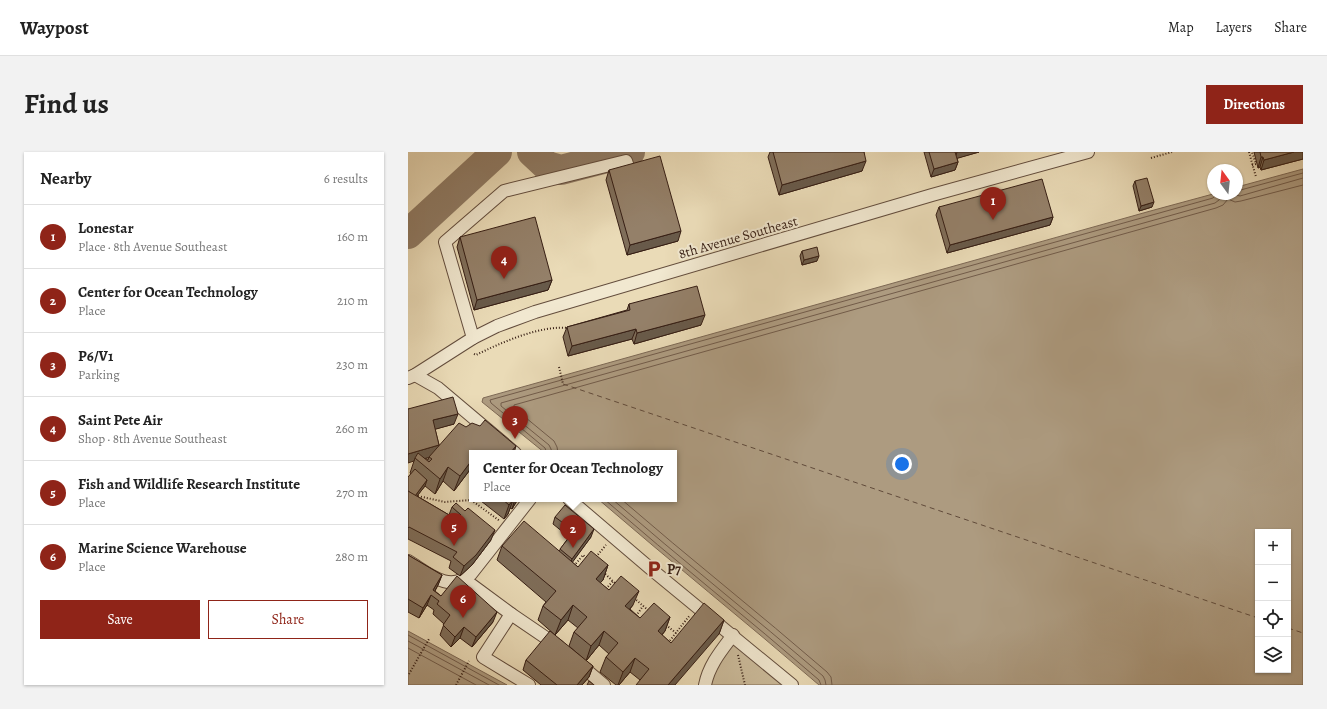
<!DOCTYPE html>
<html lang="en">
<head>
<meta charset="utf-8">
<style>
  body { margin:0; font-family:Alegreya,serif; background:#f2f2f2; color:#222 }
  .controls { position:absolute; right:12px; bottom:12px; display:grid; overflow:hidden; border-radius:0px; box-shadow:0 1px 3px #0004 }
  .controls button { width:36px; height:36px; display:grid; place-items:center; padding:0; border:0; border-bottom:1px solid #e0e0e0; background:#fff; color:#222; font:20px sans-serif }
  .compass { position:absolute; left:799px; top:12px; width:36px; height:36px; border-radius:50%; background:#fff; box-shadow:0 1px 3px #0004; rotate:345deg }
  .you { position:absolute; left:494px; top:312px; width:14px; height:14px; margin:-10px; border:3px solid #fff; border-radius:50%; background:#1a73e8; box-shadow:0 0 0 6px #1a73e833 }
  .badge { display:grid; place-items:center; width:26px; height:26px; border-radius:50%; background:#8f2418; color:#fff; font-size:13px; font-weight:700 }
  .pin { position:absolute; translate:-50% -33px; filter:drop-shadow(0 1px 2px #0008) }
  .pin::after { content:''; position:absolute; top:21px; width:14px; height:12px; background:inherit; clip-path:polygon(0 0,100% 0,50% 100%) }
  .popup { position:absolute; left:61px; top:298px; width:208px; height:52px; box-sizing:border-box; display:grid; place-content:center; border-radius:0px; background:#fff; filter:drop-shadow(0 1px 3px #0005); font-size:13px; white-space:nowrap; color:#767676 }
  .popup b { font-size:15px; color:#222 }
  .popup::after { content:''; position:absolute; left:50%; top:100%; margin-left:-8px; border:8px solid transparent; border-top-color:#fff }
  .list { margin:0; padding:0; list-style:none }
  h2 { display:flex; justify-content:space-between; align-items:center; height:52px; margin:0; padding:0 16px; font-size:17px }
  h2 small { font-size:13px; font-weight:400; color:#767676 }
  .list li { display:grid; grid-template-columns:26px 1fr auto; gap:12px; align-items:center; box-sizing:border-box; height:64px; padding:0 16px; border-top:1px solid #e0e0e0 }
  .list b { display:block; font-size:15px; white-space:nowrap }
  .list p { margin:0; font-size:13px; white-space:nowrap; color:#767676 }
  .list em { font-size:13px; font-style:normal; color:#767676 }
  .actions { display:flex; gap:8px; padding:12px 16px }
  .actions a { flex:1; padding:9px 0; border:1px solid #8f2418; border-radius:0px; text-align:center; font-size:14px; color:#8f2418 }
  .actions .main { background:#8f2418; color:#fff }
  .icon { flex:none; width:22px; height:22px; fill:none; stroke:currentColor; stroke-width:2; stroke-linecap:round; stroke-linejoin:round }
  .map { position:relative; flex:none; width:895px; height:533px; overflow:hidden; border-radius:0px }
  header { display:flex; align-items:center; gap:24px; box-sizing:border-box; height:56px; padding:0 20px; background:#fff; border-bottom:1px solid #e0e0e0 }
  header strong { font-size:19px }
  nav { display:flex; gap:22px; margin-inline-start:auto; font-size:14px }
  .intro { display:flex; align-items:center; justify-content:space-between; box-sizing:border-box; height:96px; padding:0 24px }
  h1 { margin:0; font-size:28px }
  .button { padding:10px 18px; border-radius:0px; background:#8f2418; color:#fff; font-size:14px; font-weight:700 }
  main { display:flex; gap:24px; padding:0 24px }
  aside { flex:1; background:#fff; border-radius:0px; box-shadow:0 1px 3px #0004 }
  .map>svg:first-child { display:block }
  .green { fill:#cbbb9b; stroke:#806c58 }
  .water { fill:#ad9b80; stroke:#7d6955; fill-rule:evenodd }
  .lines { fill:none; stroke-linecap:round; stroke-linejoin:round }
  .shore { stroke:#725c4a; stroke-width:1 }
  .ferry { stroke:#604a3a; stroke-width:1; stroke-dasharray:5 4; stroke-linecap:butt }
  .taxiway { stroke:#907c66; stroke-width:30 }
  .minor-casing { stroke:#634d3d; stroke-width:14 }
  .path { stroke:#361e14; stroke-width:2; stroke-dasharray:1 2; stroke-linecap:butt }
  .minor { stroke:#f1e8d0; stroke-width:12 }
  .wall { fill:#7f6e5a; stroke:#361e14; fill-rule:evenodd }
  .shaded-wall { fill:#685a4a; stroke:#361e14 }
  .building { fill:#948069; stroke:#361e14 }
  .labels { text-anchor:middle; stroke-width:4; stroke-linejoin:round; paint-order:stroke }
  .street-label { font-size:14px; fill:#361e14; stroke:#f1e8d0 }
  .poi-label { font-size:14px; font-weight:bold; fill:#361e14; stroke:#f1e8d0; text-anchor:start }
</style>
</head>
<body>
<header>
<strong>Waypost</strong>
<nav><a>Map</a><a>Layers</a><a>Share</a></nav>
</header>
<div class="intro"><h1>Find us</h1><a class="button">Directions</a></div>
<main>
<aside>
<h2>Nearby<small>6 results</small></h2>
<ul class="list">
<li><span class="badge">1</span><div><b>Lonestar</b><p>Place · 8th Avenue Southeast</p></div><em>160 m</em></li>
<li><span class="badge">2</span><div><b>Center for Ocean Technology</b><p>Place</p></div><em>210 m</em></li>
<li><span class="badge">3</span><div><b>P6/V1</b><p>Parking</p></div><em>230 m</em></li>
<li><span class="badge">4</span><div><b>Saint Pete Air</b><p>Shop · 8th Avenue Southeast</p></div><em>260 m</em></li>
<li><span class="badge">5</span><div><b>Fish and Wildlife Research Institute</b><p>Place</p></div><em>270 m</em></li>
<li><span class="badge">6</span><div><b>Marine Science Warehouse</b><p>Place</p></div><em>280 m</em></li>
</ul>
<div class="actions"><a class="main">Save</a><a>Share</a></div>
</aside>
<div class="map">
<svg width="895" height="533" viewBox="0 0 895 533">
  <rect width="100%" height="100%" fill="#eadbb7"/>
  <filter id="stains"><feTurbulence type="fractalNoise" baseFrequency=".005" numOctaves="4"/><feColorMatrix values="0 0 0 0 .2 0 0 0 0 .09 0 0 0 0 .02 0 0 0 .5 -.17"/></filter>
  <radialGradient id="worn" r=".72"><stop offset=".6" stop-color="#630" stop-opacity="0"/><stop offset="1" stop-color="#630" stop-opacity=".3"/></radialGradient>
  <!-- green -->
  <polygon class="green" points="327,493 377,533 300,533 302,521 323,494"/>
  <!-- water -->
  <g class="water">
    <path d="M 895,17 L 895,533 L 411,533 C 338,470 263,410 190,347 L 266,347 L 266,301 L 137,301 L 74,250 L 75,246 L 746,58 L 805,42 L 829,42 L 829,35 ZM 850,380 L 880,380 L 880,518 L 850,518 Z"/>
    <polygon points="0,479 99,533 0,533"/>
  </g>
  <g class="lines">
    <!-- shore -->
    <g class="shore">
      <polyline points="829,39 895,21"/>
      <polyline points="824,42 832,44 895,26"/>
      <polyline points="139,301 137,296 83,251 82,248 805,46 809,42"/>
      <polyline points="144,301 143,297 141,293 93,254 93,251 807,51 811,48 814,42"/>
      <polyline points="150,301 149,295 146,289 106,256 106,253 808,56 815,53 820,47 827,50 833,49 895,33"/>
      <path d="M 196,347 C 267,409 341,467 411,528 L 413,533"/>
      <path d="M 204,347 C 273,407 345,464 415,524 L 417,528 L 418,533"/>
      <path d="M 213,347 C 281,406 351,461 419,520 L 423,525 L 424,533"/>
      <polyline points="0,483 91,533"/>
      <polyline points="0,489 81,533"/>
      <polyline points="0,496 68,533"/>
    </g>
    <!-- ferry -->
    <g class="ferry">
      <polyline points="155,232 850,466"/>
      <polyline points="880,476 895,481"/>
    </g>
    <!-- taxiway -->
    <g class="taxiway">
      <polyline points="124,0 139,14 153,18 222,0"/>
      <polyline points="0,82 89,0"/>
    </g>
    <!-- minor casing -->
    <g class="minor-casing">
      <g id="minor">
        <polyline points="65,186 37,90 96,39 218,9 222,21"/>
        <polyline points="7,223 30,236 107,301"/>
        <polyline points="0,226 7,223 65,186 89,174 127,160 524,43 680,0"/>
        <polyline points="161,347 243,417 384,533"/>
        <path d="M 0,409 C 20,421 41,442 63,422 L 122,347"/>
        <polyline points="57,428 103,462 75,505 121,533"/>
        <polyline points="103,462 150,494"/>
        <polyline points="170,511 196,533"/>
        <path d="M 297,533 C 301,513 313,499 325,483"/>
      </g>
    </g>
    <!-- path -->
    <g class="path">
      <polyline points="841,0 848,25"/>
      <polyline points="743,6 764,0"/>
      <polyline points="844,13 848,12 844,0"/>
      <path d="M 66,202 L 68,203 C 94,190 133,173 161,176"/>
      <polyline points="151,215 155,232"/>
      <polyline points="10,344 37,350 63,348 92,369"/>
      <polyline points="188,405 198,393"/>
      <polyline points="166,414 175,403 179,407"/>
      <polyline points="195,420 208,432"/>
      <polyline points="198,437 205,429"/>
      <polyline points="226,446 241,459"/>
      <polyline points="228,464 235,454"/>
      <polyline points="258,473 268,481"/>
      <polyline points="260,491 282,463"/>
      <polyline points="330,503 337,533"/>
      <polyline points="1,522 21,487"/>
      <polyline points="48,533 61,509"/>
    </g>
    <!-- minor -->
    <use href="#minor" class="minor"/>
  </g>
  <!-- wall -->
  <g class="wall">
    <polygon points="362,0 456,0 454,19 371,43 360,5"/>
    <polygon points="516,0 571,0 549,6 550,10 547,18 523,25"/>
    <polygon points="846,0 895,0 895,7 853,18 852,15 850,16"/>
    <polygon points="201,18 270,89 219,103 198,28"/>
    <polygon points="727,29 744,55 731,59 725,34"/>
    <polygon points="531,55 645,65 642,73 539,101 528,63"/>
    <polygon points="52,85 144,128 140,138 66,158 49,95"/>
    <polygon points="394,99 409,109 394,113 392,104"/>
    <polygon points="221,152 293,173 226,192 224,187 160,204 155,185 159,175 219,158"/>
    <path d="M 0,257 L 46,272 L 27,277 L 31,293 L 64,301 L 64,321 L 61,319 L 46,339 L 35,329 L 27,342 L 17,334 L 9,344 L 41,363 L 44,355 L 83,388 L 64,413 L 52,424 L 41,416 L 43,409 L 0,387 L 0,325 L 3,322 L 2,321 L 6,309 ZM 21,305 L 20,308 L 17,306 L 19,306 Z"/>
    <polygon points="73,347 110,347 104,357 102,356 100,362 96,367 73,349"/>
    <polygon points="147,365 183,385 164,410 170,415 200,413 195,428 192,431 201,438 225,453 222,457 232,466 262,465 257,479 254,483 263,491 316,468 311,482 232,528 222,520 211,533 208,533 192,520 198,505 201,502 191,493 178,509 185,514 181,525 174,533 133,533 115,518 118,508 177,508 161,494 166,480 170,476 160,468 147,483 130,468 135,454 138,450 89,408 94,394 151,399 161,385 145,372"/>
    <polygon points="0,403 34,423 30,433 27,439 33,444 85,470 64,495 52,486 43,495 32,483 36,472 25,462 26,458 19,453 11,466 0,460"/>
  </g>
  <!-- shaded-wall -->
  <g class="shaded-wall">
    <polygon points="549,0 571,0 547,7"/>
    <polygon points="886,0 895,0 895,7 853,18 856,8"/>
    <polygon points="853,5 855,5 852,15 850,16"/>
    <polygon points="458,9 454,19 371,43 374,33"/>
    <polygon points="550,10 547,18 523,25 526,17"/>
    <polygon points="746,50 744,55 731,59 733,54"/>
    <polygon points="645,65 642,73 539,101 542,93"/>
    <polygon points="273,79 270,89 219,103 222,93"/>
    <polygon points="411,104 409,109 394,113 396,108"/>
    <polygon points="144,128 140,138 66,158 69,148"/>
    <polygon points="297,163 293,173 226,192 229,181"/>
    <polygon points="228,177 224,187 160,204 164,194"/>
    <polygon points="50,262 46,272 21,279 25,268"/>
    <polygon points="31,293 28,304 10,308 7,306 6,309 0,311 0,302"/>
    <polygon points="108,294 106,301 102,301"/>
    <polygon points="64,308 64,312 61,319 46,339 52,324"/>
    <polygon points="40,315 35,329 27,342 32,327"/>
    <polygon points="19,328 17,334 2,353 4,348"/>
    <polygon points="107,347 110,347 104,357"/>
    <polygon points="105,348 100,362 96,367 101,353"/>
    <polygon points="186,377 183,385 161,415 164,407"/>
    <polygon points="87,378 83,388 64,413 52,424 56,414"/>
    <polygon points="200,413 195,428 183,441 188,427"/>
    <polygon points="34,423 30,433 24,444 25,438"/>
    <polygon points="231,439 225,453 212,468 217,454"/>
    <polygon points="23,443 19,453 11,466 15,456"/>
    <polygon points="165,453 160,468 147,483 153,468"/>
    <polygon points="89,460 85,470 64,495 68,485"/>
    <polygon points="262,465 257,479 244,494 250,479"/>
    <polygon points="316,468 311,482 267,533 260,533"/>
    <polygon points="56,475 52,486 43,495 47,485"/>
    <polygon points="196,479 191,493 178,509 183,494"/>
    <polygon points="227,506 222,520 211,533 210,533 215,520"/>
    <polygon points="185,514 181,525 174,533 169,533"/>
  </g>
  <!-- building -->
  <g class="building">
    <polygon points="365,0 456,0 458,9 374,33"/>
    <polygon points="521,0 547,0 550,10 526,17"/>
    <polygon points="852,0 886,0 856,8 855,5 853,5"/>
    <polygon points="252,4 273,79 222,93 201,18"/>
    <polygon points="739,26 746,50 733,54 727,29"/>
    <polygon points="634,27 645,65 542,93 531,55"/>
    <polygon points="127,65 144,128 69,148 52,85"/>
    <polygon points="409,95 411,104 396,108 394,99"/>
    <polygon points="289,134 297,163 229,181 228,177 164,194 159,175 222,158 221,152"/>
    <polygon points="45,245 50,262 25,268 31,293 0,302 0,257"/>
    <polygon points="77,268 108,294 102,301 64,301 64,308 52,324 40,315 32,327 7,306 10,301 21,310 24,307 21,305 51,271 58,275 64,271 72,274"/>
    <polygon points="7,317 19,328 7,344 0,339 0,325"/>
    <polygon points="0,339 48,367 53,363 44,355 48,351 57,359 60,356 87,378 68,403 56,414 45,405 49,400 1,375 0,376"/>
    <polygon points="94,347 104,347 105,348 101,353"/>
    <polygon points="157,353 186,377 164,407 152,397 166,379 147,365"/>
    <polygon points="116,369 170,415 183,399 200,413 188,427 201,438 213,424 231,439 217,454 232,466 246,451 262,465 250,479 263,491 296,451 316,468 260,533 228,533 241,517 227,506 215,520 198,505 210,491 196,479 183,494 166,480 179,465 165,453 153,468 135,454 148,439 94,394"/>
    <polygon points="0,403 34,423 25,438 33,444 49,424 89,460 68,485 56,475 47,485 35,473 42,463 29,452 31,449 23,443 15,456 0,447"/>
    <polygon points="142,479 185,514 169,533 149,533 118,508"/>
    <polygon points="181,529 186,533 179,533"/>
  </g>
  <!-- icons -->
  <defs>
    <g id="parking-bare" transform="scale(1.38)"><path d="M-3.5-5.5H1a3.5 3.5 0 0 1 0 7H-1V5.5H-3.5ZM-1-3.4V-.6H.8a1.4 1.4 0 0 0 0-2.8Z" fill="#8f2418" stroke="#f1e8d0" stroke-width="2.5" paint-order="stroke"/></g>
  </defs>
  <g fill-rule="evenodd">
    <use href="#parking-bare" x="246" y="417"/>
  </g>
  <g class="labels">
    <!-- street labels -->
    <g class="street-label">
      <text transform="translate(330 85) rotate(-16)" y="5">8th Avenue Southeast</text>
    </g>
    <!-- poi labels -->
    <g class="poi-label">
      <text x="259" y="422">P7</text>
    </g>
  </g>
  <rect width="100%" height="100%" filter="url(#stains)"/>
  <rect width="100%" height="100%" fill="url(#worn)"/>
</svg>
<div class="controls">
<button>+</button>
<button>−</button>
<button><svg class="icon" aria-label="locate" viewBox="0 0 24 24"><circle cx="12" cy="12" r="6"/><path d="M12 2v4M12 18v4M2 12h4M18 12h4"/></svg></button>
<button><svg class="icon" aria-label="layers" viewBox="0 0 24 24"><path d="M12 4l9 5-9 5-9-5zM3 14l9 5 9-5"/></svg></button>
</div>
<svg class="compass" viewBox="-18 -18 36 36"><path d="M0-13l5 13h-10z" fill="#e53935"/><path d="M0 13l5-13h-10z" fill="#767676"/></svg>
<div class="you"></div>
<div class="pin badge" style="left:585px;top:68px">1</div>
<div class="pin badge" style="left:165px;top:396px">2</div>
<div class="popup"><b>Center for Ocean Technology</b>Place</div>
<div class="pin badge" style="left:107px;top:287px">3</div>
<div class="pin badge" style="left:96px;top:127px">4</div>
<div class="pin badge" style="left:46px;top:394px">5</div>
<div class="pin badge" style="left:55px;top:466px">6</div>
</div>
</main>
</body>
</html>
